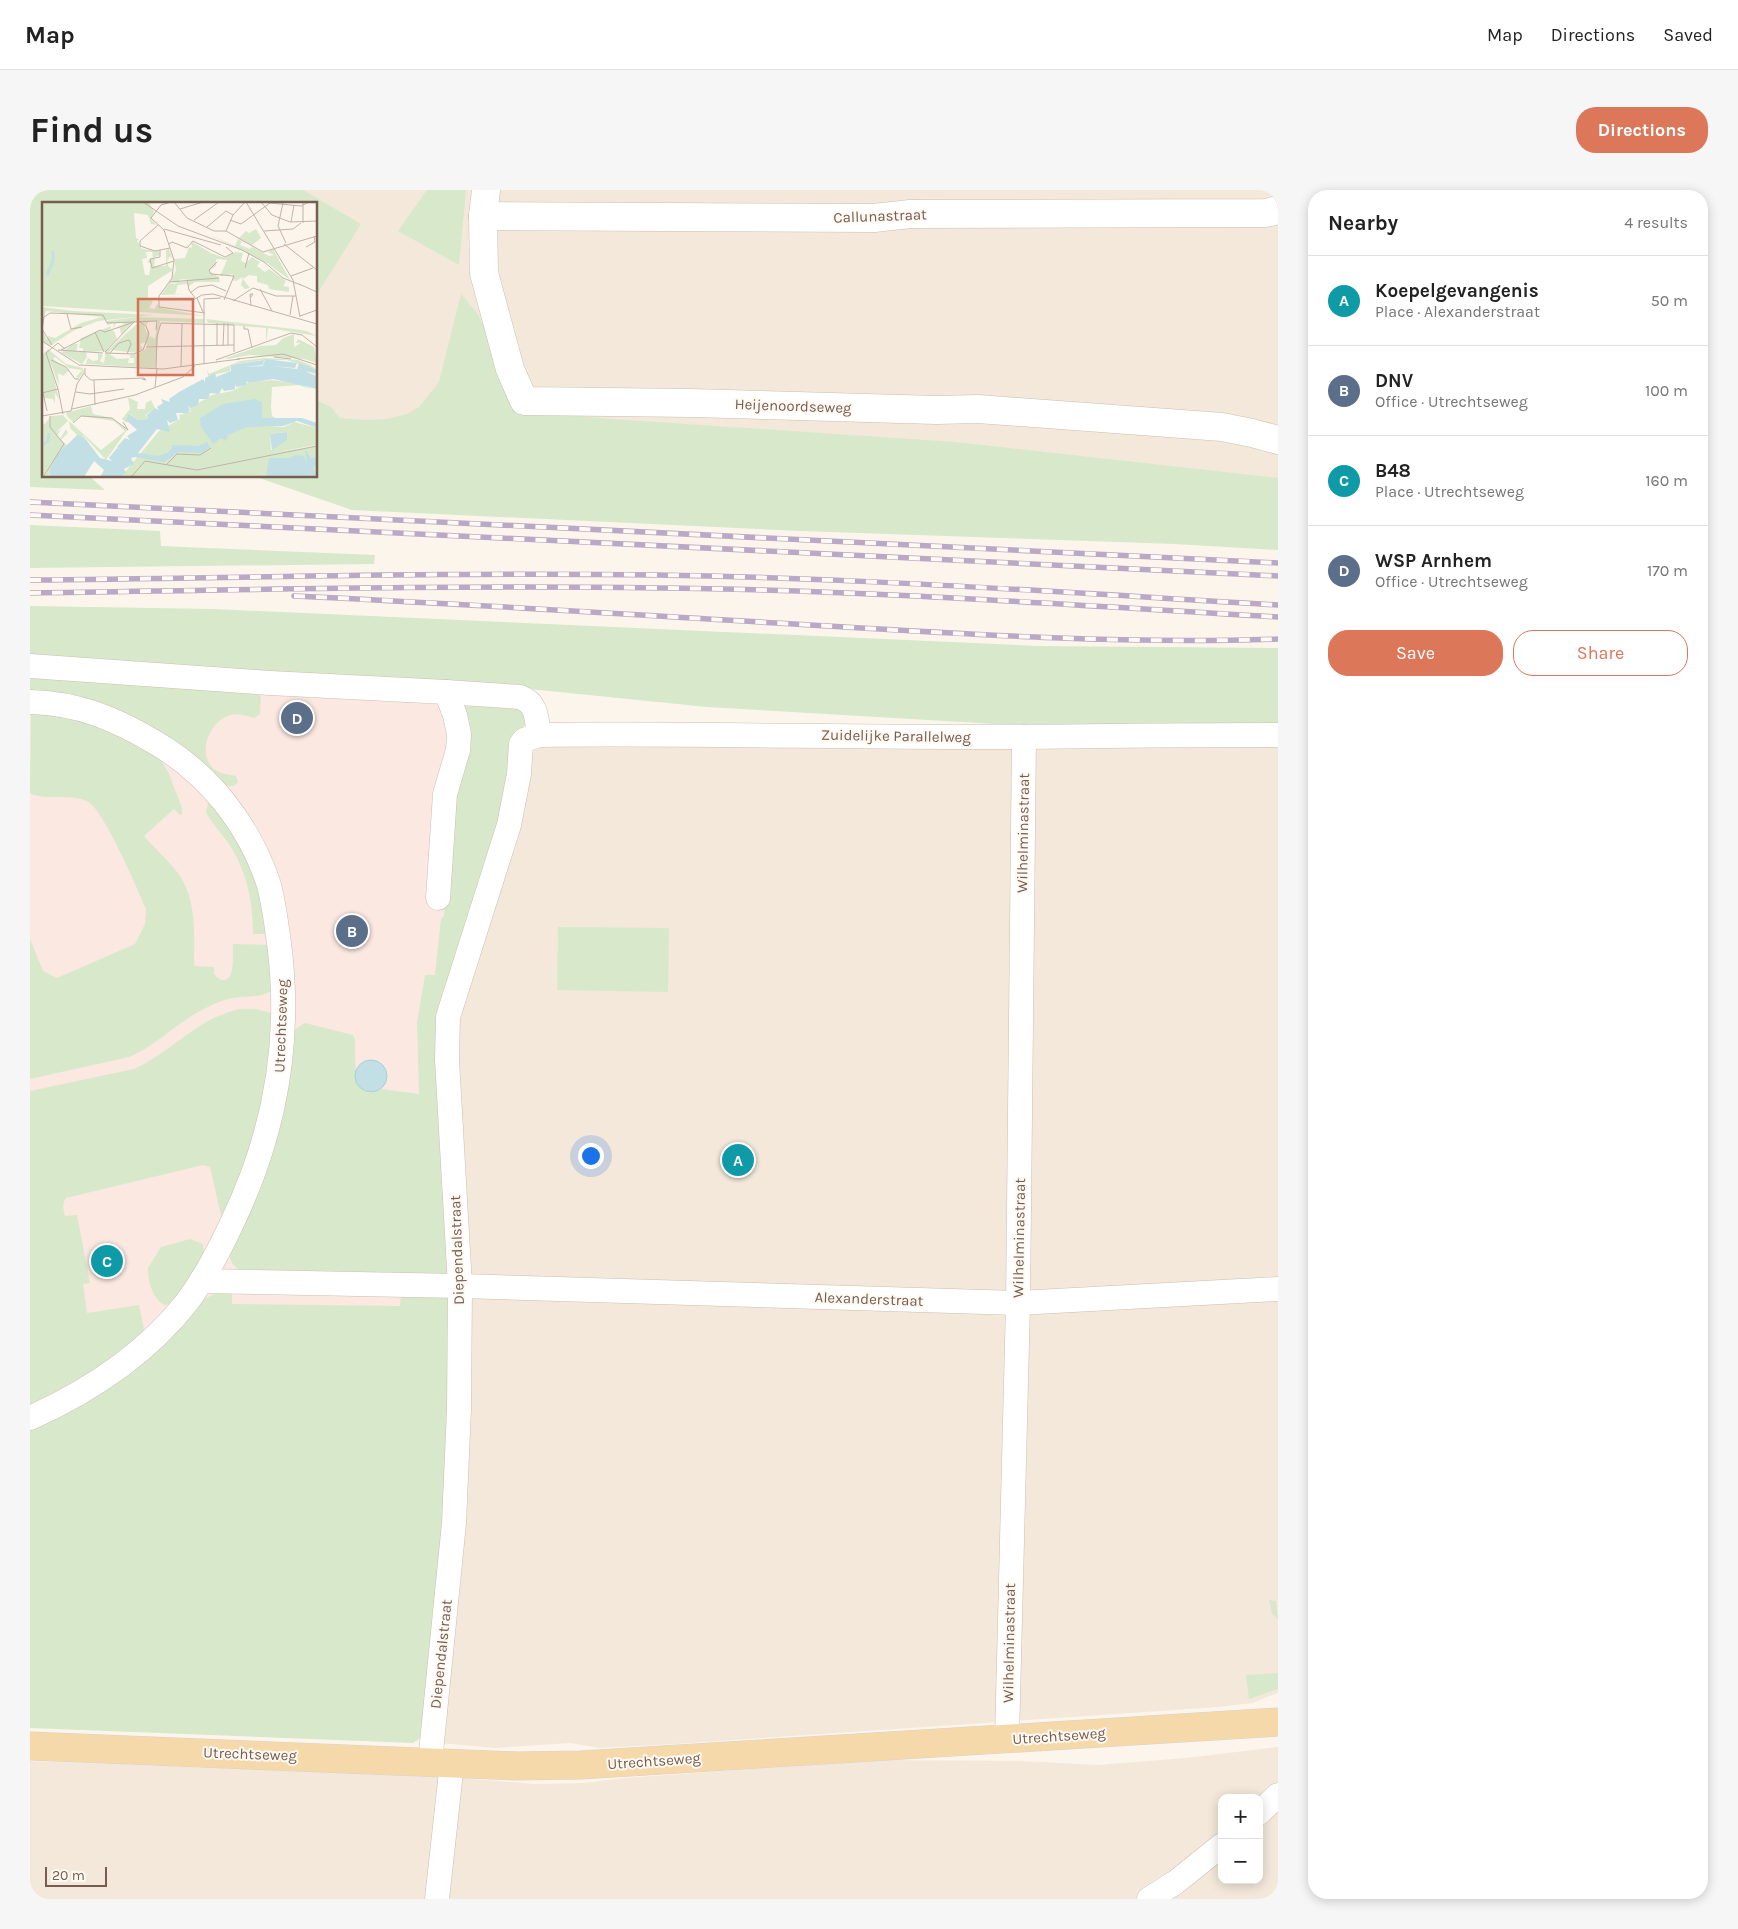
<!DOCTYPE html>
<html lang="en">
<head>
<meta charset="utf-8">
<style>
  body { margin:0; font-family:Karla,sans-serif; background:#f6f6f6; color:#222 }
  .controls { position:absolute; right:15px; bottom:15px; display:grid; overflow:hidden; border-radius:10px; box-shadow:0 2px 12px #0003 }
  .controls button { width:45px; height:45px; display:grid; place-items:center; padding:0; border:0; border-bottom:1px solid #e0e0e0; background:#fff; color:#222; font:25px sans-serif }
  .scale { position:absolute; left:15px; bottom:12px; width:62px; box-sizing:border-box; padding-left:5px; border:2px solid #765d50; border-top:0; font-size:14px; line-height:18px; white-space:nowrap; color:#765d50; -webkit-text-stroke:4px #fef9f2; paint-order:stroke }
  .you { position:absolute; left:560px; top:965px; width:18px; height:18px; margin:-12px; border:4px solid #fff; border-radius:50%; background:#1a73e8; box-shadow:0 0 0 8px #1a73e833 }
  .badge { display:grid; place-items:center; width:32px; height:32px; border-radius:50%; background:#dc775a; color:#fff; font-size:16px; font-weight:700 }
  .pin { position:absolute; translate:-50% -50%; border:2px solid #fff; box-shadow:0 1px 5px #0006 }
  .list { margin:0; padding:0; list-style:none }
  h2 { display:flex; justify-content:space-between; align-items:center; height:65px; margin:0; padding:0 20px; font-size:21px }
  h2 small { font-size:16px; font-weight:400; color:#767676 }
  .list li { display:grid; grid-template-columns:32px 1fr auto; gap:15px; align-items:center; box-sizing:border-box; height:90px; padding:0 20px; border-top:1px solid #e0e0e0 }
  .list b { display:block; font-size:19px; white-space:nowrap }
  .list p { margin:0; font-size:16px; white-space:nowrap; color:#767676 }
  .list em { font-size:16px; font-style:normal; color:#767676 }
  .actions { display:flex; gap:10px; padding:15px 20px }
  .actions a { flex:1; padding:11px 0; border:1px solid #dc775a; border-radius:20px; text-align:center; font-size:18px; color:#dc775a }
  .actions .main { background:#dc775a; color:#fff }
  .map { position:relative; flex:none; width:1248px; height:1709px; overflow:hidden; border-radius:20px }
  header { display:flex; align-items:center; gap:30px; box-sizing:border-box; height:70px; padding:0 25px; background:#fff; border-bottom:1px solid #e0e0e0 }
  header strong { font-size:24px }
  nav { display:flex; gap:28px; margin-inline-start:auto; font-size:18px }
  .intro { display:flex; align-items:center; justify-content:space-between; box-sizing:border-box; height:120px; padding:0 30px }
  h1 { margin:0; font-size:35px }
  .button { padding:12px 22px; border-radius:20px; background:#dc775a; color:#fff; font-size:18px; font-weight:700 }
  main { display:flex; gap:30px; padding:0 30px }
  aside { flex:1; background:#fff; border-radius:20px; box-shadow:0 2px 12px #0003 }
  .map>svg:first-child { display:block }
  .residential { fill:#f3e8da }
  .commercial { fill:#fbe8e1 }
  .green { fill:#d7e9ca }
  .water { fill:#c1dfe5; stroke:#a8cfd6 }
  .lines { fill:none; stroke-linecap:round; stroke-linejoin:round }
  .minor-casing { stroke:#cdbeb2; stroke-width:25 }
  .tertiary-casing { stroke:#cdbeb2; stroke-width:29 }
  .primary-casing { stroke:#d9d2ce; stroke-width:29 }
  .minor { stroke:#fff; stroke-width:24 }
  .tertiary { stroke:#fff; stroke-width:28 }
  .primary { stroke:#f5d9aa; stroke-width:28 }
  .rail-casing { stroke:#b9a9c6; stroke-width:5.5 }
  .rail { stroke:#fef9f2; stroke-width:4; stroke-dasharray:11; stroke-linecap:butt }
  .labels { text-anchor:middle; stroke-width:4; stroke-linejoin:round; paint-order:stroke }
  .street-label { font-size:15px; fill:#765d50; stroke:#fef9f2 }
  .inset-river { fill:none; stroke:#c1dfe5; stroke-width:2.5 }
  .inset-road { fill:none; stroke:#c2b3a9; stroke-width:1 }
  .view { fill:#d27459; fill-opacity:0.15; stroke:#d27459; stroke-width:2.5 }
  .inset-edge { fill:none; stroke:#765d50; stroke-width:2.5 }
</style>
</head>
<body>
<header>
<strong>Map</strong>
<nav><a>Map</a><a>Directions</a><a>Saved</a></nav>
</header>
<div class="intro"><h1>Find us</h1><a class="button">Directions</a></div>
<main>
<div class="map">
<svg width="1248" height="1709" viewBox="0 0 1248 1709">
  <rect width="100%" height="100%" fill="#fcf5ec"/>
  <!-- residential -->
  <g class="residential">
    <polygon points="0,0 1248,0 1248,302 286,229 286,14 14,14"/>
    <polygon points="1248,550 1248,1503 1222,1513 1189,1517 645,1554 569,1558 541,1553 464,1558 409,1553 424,849 498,562 504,555"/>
    <polygon points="1248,1557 1248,1593 1242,1600 1229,1608 1192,1608 1192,1646 1105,1709 0,1709 0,1571 406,1586 505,1594 553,1593 594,1588 852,1570 990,1571 1068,1575 1156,1568"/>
    <polygon points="1248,1617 1248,1709 1137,1709 1192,1667 1192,1690 1229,1690 1229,1636"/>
  </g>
  <!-- commercial -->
  <polygon class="commercial" points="0,462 489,490 427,747 417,1082 0,1534"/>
  <!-- green -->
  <g class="green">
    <polygon points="0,0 273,0 331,34 286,106 286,14 14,14 14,286 59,286 75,300 0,297"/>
    <polygon points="397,0 436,0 429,75 368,41"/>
    <polygon points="431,104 448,124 484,205 501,222 582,229 925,252 1248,288 1248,360 1145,354 771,341 322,320 223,286 286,286 286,210 301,217 310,228 337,230 357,229 377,224 389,217 409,192"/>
    <polygon points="0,335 130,341 131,356 345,365 344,374 0,378"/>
    <polygon points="0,416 183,419 1008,456 1248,458 1248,536 966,534 677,517 499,499 0,469"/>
    <path d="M 0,483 L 231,504 L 230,524 L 224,528 C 217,526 208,523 201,525 C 180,530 166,563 184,579 C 189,583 199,585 206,586 L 208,592 L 204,596 L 196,596 L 157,563 L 0,503 Z"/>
    <path d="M 441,511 L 475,512 L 495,520 L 496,534 L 490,541 L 478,604 L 419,796 L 422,1087 L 215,1082 C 205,1078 201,1074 199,1064 L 262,841 L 275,833 L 323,845 L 325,849 C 326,865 320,917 351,899 L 389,904 L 387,833 L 395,785 L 405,785 L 411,729 L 414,726 L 419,604 L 433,516 Z"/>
    <path d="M 1,519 L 74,536 L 128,565 L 139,584 L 152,618 L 152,624 L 150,625 L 144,619 L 114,646 C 125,659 144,675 152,689 C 167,716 164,747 164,776 L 184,777 L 184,784 C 187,787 189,790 194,790 C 206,789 202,763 203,754 L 240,755 L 241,801 C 229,808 218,806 204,808 C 195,809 185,813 178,817 C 149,830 128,855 99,867 L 0,889 L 0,749 L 13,781 L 27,788 L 105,754 L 115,734 L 116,719 C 107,698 74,620 57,611 C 36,602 16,612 0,603 Z"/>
    <path d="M 178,613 L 183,613 L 191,622 L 224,681 L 239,744 L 223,744 C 223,711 217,682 199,654 C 192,644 183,634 176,623 Z"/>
    <polygon points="528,737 639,738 638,802 527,800"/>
    <path d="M 211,819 L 225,819 L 242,823 L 245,829 L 230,935 L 192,1030 L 180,977 L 173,975 L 36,1008 C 32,1014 33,1018 35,1026 L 47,1025 L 60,1093 L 53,1094 L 57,1123 L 109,1115 L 114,1139 L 111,1145 L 66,1182 L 0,1218 L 0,901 L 104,879 C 143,862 167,827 211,819 Z"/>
    <path d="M 160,1049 L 173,1054 L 174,1066 L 145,1110 L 141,1114 L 134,1115 C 122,1108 118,1091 118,1078 L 131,1057 Z"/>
    <polygon points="202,1102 202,1114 370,1116 371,1104 418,1105 423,1109 419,1276 394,1546 383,1553 0,1538 0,1237 176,1108 187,1103"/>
    <polygon points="1239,1410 1246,1411 1248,1429 1242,1424"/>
    <polygon points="1248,1483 1248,1499 1219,1509 1216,1485"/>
  </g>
  <!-- water -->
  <circle class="water" cx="341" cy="886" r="16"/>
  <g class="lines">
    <!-- minor casing -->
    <g class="minor-casing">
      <g id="minor">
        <polyline points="0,476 240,493 416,502 425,525 429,544 428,560 415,604 408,708"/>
        <path d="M 416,502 L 490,507 C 508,514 506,528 509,545"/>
        <path d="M 0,512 C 48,513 86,529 126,553 C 179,584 218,634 238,692 C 244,712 246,733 249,753 C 262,852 245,944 202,1033 C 189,1061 175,1088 157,1112 C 116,1164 60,1201 0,1228"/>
        <polyline points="171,1091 430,1096 988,1113 1248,1099"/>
        <polyline points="977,1549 988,1113 994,547"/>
        <path d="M 400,1572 L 424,1333 L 429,1219 L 430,1096 L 417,870 L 418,827 L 479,635 L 489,584 L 491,554 L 494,550 L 509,545 C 671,543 833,548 994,547 C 1079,546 1163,545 1248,545"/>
        <polyline points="1229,1623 1248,1605"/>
        <polyline points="407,1709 422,1573"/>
        <polyline points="1119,1709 1146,1692 1192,1655"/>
      </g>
    </g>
    <!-- tertiary casing -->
    <g class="tertiary-casing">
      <g id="tertiary">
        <polyline points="456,0 453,26 454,83 480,179 494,211 661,213 906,220 948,219 1192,237 1222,243 1248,250"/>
        <polyline points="453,26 844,28 880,24 1236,23 1248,20"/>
      </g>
    </g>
    <!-- primary casing -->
    <g class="primary-casing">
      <polyline id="primary" points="0,1556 487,1576 551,1575 1248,1532"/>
    </g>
    <!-- minor -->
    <use href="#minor" class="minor"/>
    <!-- tertiary -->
    <use href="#tertiary" class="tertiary"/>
    <!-- primary -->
    <use href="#primary" class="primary"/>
    <!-- rail casing -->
    <g class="rail-casing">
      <g id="rail">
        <polyline points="0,312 1248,373"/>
        <polyline points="0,325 1248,386"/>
        <path d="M 0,390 C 209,388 418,382 627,385 C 835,388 1041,403 1248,415"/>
        <path d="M 0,403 C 209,400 418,395 628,398 C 835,400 1041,415 1248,427"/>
        <path d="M 264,406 C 442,414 620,426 798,436 C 948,445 1098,454 1248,449"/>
      </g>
    </g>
    <!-- rail -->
    <use href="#rail" class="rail"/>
  </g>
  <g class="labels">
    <!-- street labels -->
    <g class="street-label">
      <text transform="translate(850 26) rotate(-2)" y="5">Callunastraat</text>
      <text transform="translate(763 216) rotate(2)" y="5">Heijenoordseweg</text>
      <text transform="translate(866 546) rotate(1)" y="5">Zuidelijke Parallelweg</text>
      <text transform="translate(993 643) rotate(-89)" y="5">Wilhelminastraat</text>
      <text transform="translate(251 836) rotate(-88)" y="5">Utrechtseweg</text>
      <text transform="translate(989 1048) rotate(-89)" y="5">Wilhelminastraat</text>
      <text transform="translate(427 1060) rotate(-92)" y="5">Diependalstraat</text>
      <text transform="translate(839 1109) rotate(2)" y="5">Alexanderstraat</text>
      <text transform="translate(979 1453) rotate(-89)" y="5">Wilhelminastraat</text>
      <text transform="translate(411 1464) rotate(-84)" y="5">Diependalstraat</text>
      <text transform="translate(1029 1546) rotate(-4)" y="5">Utrechtseweg</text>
      <text transform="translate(220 1564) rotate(2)" y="5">Utrechtseweg</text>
      <text transform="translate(624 1571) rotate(-4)" y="5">Utrechtseweg</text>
    </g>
  </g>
  <!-- overview -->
  <g transform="translate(12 12)">
    <rect width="275" height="275" fill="#fcf5ec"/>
    <path d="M 0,0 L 107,0 L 112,10 L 109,17 L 115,23 L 109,22 L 106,13 L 92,11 L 94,36 L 97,37 L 95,39 L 100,47 L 117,49 L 118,53 L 111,56 L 110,50 L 104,50 L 105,56 L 100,57 L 103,73 L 107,73 L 109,62 L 105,60 L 108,57 L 113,57 L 112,64 L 124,64 L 124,48 L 127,47 L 131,58 L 128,54 L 126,58 L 125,54 L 126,64 L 131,68 L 106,84 L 106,96 L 111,99 L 107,106 L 113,107 L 115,102 L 118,106 L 163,114 L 0,104 ZM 214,27 L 219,36 L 210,43 L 197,36 L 204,29 L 207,31 ZM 164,31 L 193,44 L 196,37 L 200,39 L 198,43 L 208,47 L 210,45 L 227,54 L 232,53 L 226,50 L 231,47 L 248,78 L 225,61 ZM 149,39 L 169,51 L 183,56 L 193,50 L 201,51 L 199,59 L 204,61 L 210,55 L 218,60 L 215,64 L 223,70 L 227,67 L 244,79 L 241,84 L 247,85 L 247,90 L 227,87 L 226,83 L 215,80 L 215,74 L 207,73 L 201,77 L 208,86 L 203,87 L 199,83 L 201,75 L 194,79 L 190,78 L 191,72 L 178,74 L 185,58 L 174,57 L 174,64 L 167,69 L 177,75 L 178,80 L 153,80 L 146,85 L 146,79 L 149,78 L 139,77 L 137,80 L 144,79 L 145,82 L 136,83 L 133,92 L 144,92 L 119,93 L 127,81 L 131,82 L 136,81 L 128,80 L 134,68 L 132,57 L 143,56 L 147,45 L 150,46 ZM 0,105 L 31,109 L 111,113 L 56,119 L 31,129 L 8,144 L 0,139 L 0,128 L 5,138 L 6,134 L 13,136 L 39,121 L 60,115 L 4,109 L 0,124 ZM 94,115 L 162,117 L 161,121 L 118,119 L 113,166 L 44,162 L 46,156 L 51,159 L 56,158 L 56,151 L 61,153 L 58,159 L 62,161 L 64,149 L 44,150 L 45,155 L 40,162 L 19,151 L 31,142 L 36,142 L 34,150 L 41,150 L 41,146 L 37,146 L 39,136 L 69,124 L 68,128 L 72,129 L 75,137 L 65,147 L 67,147 L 97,120 L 87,120 L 90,121 L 79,133 L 78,126 L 72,127 L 83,122 L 75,120 L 71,126 L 72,121 L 65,123 L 65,119 ZM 106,119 L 116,119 L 113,137 L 108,134 L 107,137 L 107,132 L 106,126 L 105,132 L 102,123 L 98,120 L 105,123 ZM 104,140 L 105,145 L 114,145 L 105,146 L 96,152 L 88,153 L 88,156 L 92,156 L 92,161 L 86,161 L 87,156 L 75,157 L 66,151 L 69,148 L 95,151 L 101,147 L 98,142 ZM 164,117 L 252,127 L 265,129 L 275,134 L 226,126 L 224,141 L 224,126 L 166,121 ZM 252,132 L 252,145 L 259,141 L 254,141 L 256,137 L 272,145 L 275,161 L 262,157 L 208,153 L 185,157 L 184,156 L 218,144 L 234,143 L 241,136 ZM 6,147 L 24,162 L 41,166 L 42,170 L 37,176 L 34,175 L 40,168 L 27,166 L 13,155 L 11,157 L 27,168 L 21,174 L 16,171 L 17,184 L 7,157 L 17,197 L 13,191 L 13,202 L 11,197 L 2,196 L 0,191 L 0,153 ZM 223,156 L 256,158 L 268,163 L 275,168 L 245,158 L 220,158 L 189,163 L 188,169 L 166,174 L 165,167 L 167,172 L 198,159 ZM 230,178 L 257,182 L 273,189 L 257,183 L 230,185 L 229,205 L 230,214 L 235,217 L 226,217 L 226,224 L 242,225 L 252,220 L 275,226 L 275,243 L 229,251 L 275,244 L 275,275 L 79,275 L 117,229 L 138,217 L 137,213 L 149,209 L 148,206 L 170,193 L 190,189 L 205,181 ZM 245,230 L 245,237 L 229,248 L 228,232 ZM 95,193 L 87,196 L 96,200 L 95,207 L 103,207 L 104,201 L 109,198 L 113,206 L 104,213 L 106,217 L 96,218 L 88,212 L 85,221 L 80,217 L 88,207 L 86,196 ZM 49,204 L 51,212 L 70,216 L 85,228 L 64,258 L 42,234 L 37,235 L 28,226 L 27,219 L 59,248 L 83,229 L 72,219 L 38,214 L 31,220 L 25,214 L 24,211 ZM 21,213 L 26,219 L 13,231 L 19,227 L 15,234 L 18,237 L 24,227 L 26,231 L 19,238 L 25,243 L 7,270 L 9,275 L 1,275 L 21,243 L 0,275 L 0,215 L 2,223 L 9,214 Z" fill="#d7e9ca" fill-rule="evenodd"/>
    <path d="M 223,157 L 255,161 L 253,166 L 230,164 L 255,167 L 257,161 L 275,168 L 275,172 L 262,169 L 275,174 L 275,187 L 231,177 L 207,181 L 205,179 L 204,183 L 194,185 L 193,182 L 193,187 L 189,188 L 182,189 L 180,186 L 177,192 L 168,191 L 166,197 L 157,197 L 156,203 L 148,206 L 145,203 L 148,208 L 145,211 L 134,211 L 136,218 L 128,221 L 125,218 L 128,230 L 115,227 L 96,251 L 116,254 L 127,250 L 131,243 L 156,244 L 165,240 L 168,245 L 160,251 L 137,250 L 122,260 L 93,255 L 89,256 L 92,262 L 82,267 L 84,270 L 79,275 L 58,275 L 62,268 L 52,259 L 42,275 L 9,275 L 7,269 L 14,254 L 35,233 L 42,235 L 58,256 L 70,259 L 67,256 L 75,246 L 78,248 L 75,245 L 83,236 L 88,238 L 85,234 L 95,228 L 84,218 L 87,212 L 96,218 L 106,217 L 105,213 L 113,206 L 117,208 L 115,205 L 121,201 L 119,197 L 128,200 L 127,197 L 137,190 L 161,177 L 163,180 L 163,176 L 173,171 L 174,175 L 189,169 L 189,163 L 222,158 L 221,163 L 201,165 L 221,164 ZM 213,197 L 220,200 L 220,216 L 260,216 L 275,221 L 275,226 L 255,219 L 241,224 L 205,225 L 186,233 L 184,239 L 179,236 L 171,242 L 159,225 L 158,216 L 181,202 ZM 245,230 L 245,238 L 230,248 L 228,232 ZM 263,247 L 269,256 L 275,255 L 275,267 L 271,263 L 275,275 L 270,275 L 265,264 ZM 253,253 L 262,254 L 269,275 L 224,275 L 227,256 L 248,256 Z" fill="#c1dfe5"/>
    <path class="inset-river" d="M 5,73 L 11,59 L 11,49M 0,243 L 6,239 L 7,231"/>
    <path class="inset-road" d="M 101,0 L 136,24 L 200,48 L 222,60 L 241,76 L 259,83M 129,0 L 119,3 L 109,16 L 122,28 L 132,58 L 130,76 L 117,94 L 117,105 L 163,111M 132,0 L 145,16 L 172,29 L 184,29M 203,0 L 191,13 L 184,29 L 221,50 L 275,34M 204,0 L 251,78 L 258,115M 219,0 L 230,13 L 248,20 L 275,19 L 275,12M 241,1 L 236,24 L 244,41M 138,7 L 161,0M 152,18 L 177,0M 188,18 L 199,22 L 228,1 L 259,4 L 267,0M 249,20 L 252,3M 261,21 L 261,0M 116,23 L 98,39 L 98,44 L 113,49 L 128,46M 165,25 L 184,9 L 191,13M 122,27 L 179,43M 222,29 L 251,27 L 259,21M 127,42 L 130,40 L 145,46 L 151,39 L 183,55 L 191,51 L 184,45M 242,42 L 275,68M 264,45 L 273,40 L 272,34M 118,48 L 118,55 L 108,57 L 110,66 L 132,59M 175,60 L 167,68 L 169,72 L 192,74 L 182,98M 203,66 L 207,51M 249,74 L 271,66M 145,78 L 147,88 L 154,97M 127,80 L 177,76M 257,82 L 275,90M 218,87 L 230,109M 148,91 L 156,85 L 170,83 L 184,89M 155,96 L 161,110M 116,98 L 151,98 L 160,93 L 171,92 L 275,122M 191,99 L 211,86 L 234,94 L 254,94M 209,104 L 208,92 L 211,92 L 209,95M 25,112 L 29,127 L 40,125M 248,113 L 251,94M 258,114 L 275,108M 202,124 L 202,127 L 206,127 L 210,146M 53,130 L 62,150M 0,139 L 37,163 L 121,167 L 175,160M 10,143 L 0,127 L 2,115 L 8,111 L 61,113 L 65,121 L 115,119 L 114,128M 186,143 L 186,121M 175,144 L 175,121M 181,144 L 182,121M 104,145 L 192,143M 16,148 L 61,151M 19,148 L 58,128 L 63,130 L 92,120 L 63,150M 63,151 L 92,152 L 101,148 L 107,132 L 104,124 L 98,120M 68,151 L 77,141 L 87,138 L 89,142 L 85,152M 232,155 L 249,157M 195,157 L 241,152 L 275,163M 9,158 L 24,165 L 33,177 L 37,177M 174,158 L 249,131 L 260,133 L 275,145M 174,160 L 198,157M 162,162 L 162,97 L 179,96M 139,165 L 140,121M 43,166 L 43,173 L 49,178 L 102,176 L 104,178 L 100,177M 114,166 L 115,134 L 119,121 L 192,123 L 192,150M 52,178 L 53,203M 113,185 L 115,166M 16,187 L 21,212M 34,190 L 48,192 L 82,187M 0,191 L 16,187 L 4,151 L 16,141 L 23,147M 1,191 L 5,209M 30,207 L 93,193 L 141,175 L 153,164M 0,214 L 29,209 L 35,182 L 42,171M 31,221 L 39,214 L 70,216 L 86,228 L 81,220M 124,263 L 135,252 L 158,253 L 169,246M 1,275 L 22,242 L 8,225 L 8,214M 84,275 L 90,274 L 103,259 L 155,268 L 275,244"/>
    <path class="view" d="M 96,97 L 151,97 L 151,173 L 96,173 Z"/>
    <rect width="275" height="275" class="inset-edge"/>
  </g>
</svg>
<div class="controls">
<button>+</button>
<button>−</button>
</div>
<div class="scale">20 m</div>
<div class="you"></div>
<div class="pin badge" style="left:708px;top:970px;background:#0f9aa8">A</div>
<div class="pin badge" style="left:322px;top:741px;background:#5c6f8a">B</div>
<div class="pin badge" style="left:77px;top:1071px;background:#0f9aa8">C</div>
<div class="pin badge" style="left:267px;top:528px;background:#5c6f8a">D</div>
</div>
<aside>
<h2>Nearby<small>4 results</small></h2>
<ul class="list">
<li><span class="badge" style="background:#0f9aa8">A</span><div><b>Koepelgevangenis</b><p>Place · Alexanderstraat</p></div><em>50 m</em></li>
<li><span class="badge" style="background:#5c6f8a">B</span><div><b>DNV</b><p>Office · Utrechtseweg</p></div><em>100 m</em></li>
<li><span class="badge" style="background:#0f9aa8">C</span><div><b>B48</b><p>Place · Utrechtseweg</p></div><em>160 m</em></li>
<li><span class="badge" style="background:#5c6f8a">D</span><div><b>WSP Arnhem</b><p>Office · Utrechtseweg</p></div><em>170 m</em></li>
</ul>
<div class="actions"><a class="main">Save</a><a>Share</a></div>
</aside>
</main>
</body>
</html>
